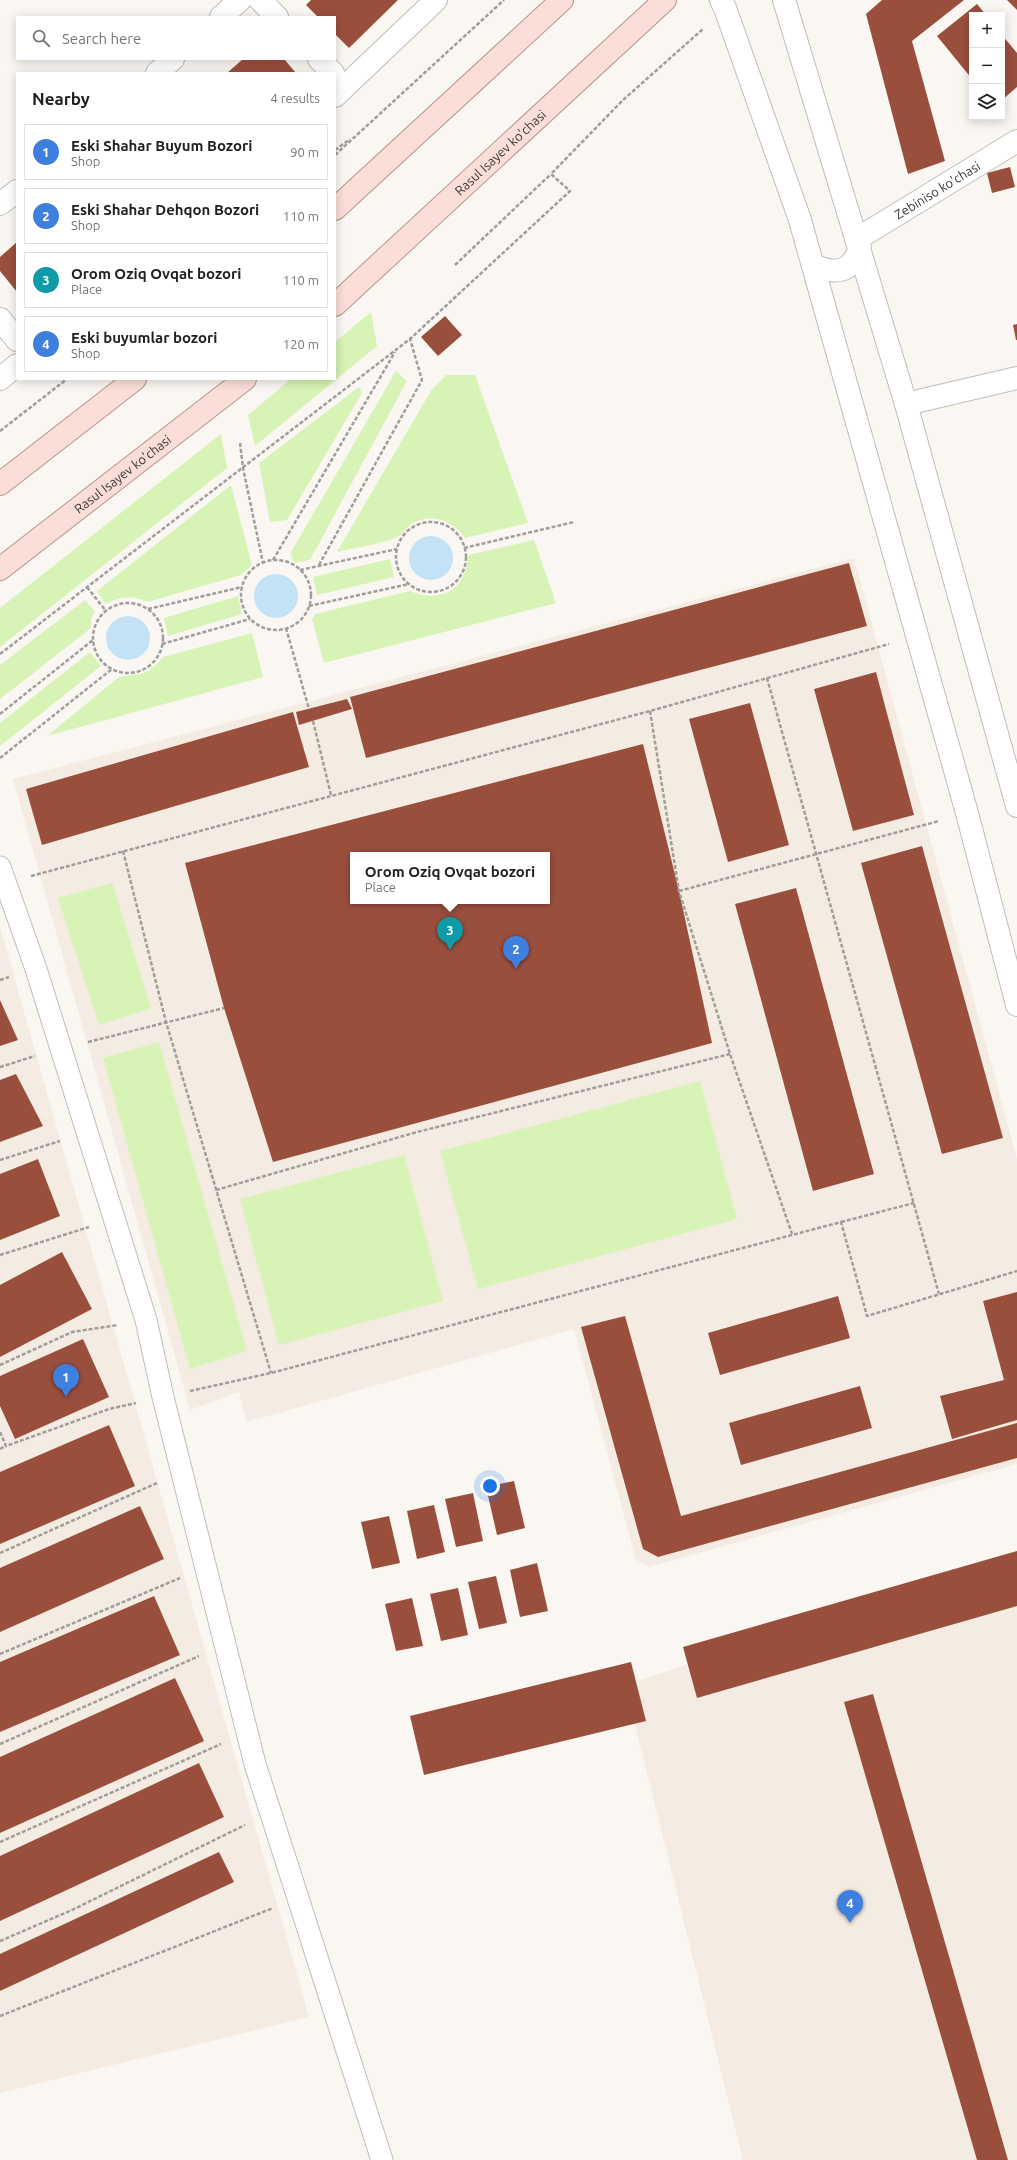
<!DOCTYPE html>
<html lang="en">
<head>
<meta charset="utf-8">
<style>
  body { margin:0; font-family:Ubuntu,sans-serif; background:#f2f2f2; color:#202124 }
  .controls { position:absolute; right:12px; top:12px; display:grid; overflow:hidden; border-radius:0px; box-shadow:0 2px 10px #0003 }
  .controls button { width:36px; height:36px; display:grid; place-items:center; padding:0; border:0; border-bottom:1px solid #e0e0e0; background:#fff; color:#202124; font:20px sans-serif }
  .you { position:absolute; left:490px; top:1486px; width:14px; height:14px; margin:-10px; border:3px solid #fff; border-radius:50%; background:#1a73e8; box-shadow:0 0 0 6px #1a73e833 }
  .badge { display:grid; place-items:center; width:26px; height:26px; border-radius:50%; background:#1a73e8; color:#fff; font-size:13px; font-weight:700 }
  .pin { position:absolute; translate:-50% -33px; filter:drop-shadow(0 1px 2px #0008) }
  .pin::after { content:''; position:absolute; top:21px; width:14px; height:12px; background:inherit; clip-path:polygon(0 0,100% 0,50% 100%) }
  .popup { position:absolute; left:350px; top:852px; width:200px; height:52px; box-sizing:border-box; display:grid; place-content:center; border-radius:0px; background:#fff; filter:drop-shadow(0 1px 3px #0005); font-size:13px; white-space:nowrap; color:#757577 }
  .popup b { font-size:15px; color:#202124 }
  .popup::after { content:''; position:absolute; left:50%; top:100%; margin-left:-8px; border:8px solid transparent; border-top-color:#fff }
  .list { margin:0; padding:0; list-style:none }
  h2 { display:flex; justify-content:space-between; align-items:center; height:52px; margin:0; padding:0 16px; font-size:17px }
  h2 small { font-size:13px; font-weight:400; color:#757577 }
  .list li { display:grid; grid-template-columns:26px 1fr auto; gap:12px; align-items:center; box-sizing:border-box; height:56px; margin:0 8px 8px; padding:0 8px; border:1px solid #e0e0e0; border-radius:0px }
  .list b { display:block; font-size:15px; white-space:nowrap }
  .list p { margin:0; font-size:13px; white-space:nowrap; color:#757577 }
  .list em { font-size:13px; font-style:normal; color:#757577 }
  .icon { flex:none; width:22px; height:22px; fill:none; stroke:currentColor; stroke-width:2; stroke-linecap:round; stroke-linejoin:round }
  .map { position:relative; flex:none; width:1017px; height:2160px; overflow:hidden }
  .search { position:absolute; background:#fff; box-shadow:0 2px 10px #0003; left:16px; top:16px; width:320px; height:44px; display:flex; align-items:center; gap:10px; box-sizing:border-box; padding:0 14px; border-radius:0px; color:#757577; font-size:15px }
  .panel { position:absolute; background:#fff; box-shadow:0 2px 10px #0003; left:16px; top:72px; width:320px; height:308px; border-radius:0px }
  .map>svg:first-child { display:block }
  .built { fill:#f4ece2; fill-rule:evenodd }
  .green { fill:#d7f3b5 }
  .water { fill:#c4e2f6 }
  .building { fill:#9a4f3d; fill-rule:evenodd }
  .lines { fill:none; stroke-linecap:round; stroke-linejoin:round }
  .pedestrian-casing { stroke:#c0bdb9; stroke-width:23 }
  .minor-casing { stroke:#c0bdb9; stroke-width:24 }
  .primary-casing { stroke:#b6958e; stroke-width:24 }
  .path { stroke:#a09e9b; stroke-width:2.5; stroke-dasharray:4 2; stroke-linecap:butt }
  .pedestrian { stroke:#fff; stroke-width:21 }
  .minor { stroke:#fff; stroke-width:22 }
  .primary { stroke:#fbded7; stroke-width:22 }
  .labels { text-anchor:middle; stroke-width:4; stroke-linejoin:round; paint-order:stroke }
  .street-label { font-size:13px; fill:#393736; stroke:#faf7f3 }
</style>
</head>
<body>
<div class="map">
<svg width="1017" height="2160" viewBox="0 0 1017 2160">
  <rect width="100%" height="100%" fill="#faf7f3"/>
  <!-- built -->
  <g class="built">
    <path d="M 854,558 L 1017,1159 L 1017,1464 L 649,1567 L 636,1560 L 574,1329 L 247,1422 L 239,1392 L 190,1410 L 13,779 ZM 353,855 L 547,855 L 547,901 L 353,901 Z"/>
    <polygon points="0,927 309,2017 0,2093"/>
    <polygon points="1017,1556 1017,2160 743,2160 625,1685"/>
  </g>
  <!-- green -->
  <g class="green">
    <polygon points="371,312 377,346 255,446 248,415 291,379 335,379 335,342"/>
    <polygon points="396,371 407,381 310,560 295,563 290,554"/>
    <path d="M 446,375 L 475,375 L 528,523 L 465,538 C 452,521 433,513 413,523 C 407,526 403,535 397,537 C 379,545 356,547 337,552 L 432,389 Z"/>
    <polygon points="359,387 362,393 287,520 270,522 259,463"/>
    <polygon points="221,434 227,468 0,647 0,608"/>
    <path d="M 231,485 L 252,565 L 241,575 L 147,602 C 133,595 119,596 106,604 L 97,591 Z"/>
    <path d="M 534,540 L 556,603 L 324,663 L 312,619 L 315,614 L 410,591 C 441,604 467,589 468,555 Z"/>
    <polygon points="390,559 394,577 317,595 313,577"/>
    <polygon points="238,596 242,614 168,636 164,618"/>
    <polygon points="85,600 95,612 91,619 91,628 0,699 0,665"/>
    <polygon points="252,633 263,677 47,736 119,677 144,673 155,666 163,657"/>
    <polygon points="90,652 101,666 0,746 0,723"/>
    <polygon points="112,883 151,1008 99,1025 58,898"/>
    <polygon points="159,1042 247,1351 190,1369 103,1058"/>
    <polygon points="700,1081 737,1219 478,1289 440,1151"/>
    <polygon points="404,1155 443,1301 279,1345 240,1199"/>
  </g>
  <!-- water -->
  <g class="water">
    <circle cx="431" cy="558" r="22"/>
    <circle cx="276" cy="596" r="22"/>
    <circle cx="128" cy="638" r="22"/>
  </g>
  <!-- building -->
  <g class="building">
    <polygon points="311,0 398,0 349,48 335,34 335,17 318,17 306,5"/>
    <polygon points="882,0 964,0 912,41 945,161 908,174 866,14"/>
    <polygon points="1007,0 1017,0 1017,10"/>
    <polygon points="977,4 986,15 972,15 972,79 937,36"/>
    <polygon points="1002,35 1017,53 1017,87 1002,100"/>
    <polygon points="243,59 284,59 296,73 227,73"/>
    <polygon points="1010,167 1015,187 992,193 987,173"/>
    <polygon points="17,242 17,292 0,271 0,257"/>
    <polygon points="445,316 462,335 438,356 421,337"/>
    <polygon points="1017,324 1017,340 1016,340 1013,325"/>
    <polygon points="849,563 867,626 366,758 350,697"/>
    <polygon points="876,672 914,815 853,831 814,689"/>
    <polygon points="347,699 352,709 299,725 296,712"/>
    <polygon points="750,703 789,845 728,862 689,719"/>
    <polygon points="293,712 309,767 42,845 26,789"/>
    <path d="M 643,744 L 679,891 L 712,1043 L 273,1162 L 224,1008 L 185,863 ZM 353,855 L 547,855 L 547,901 L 353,901 Z"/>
    <polygon points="922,846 1003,1138 942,1154 861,863"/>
    <polygon points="796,888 874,1174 813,1191 735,904"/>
    <polygon points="0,1000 18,1040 0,1046"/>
    <polygon points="16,1074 43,1126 0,1142 0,1080"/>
    <polygon points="38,1159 60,1216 0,1240 0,1174"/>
    <polygon points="62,1252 92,1309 0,1357 0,1285"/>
    <polygon points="1017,1292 1017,1420 952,1439 940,1396 1004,1380 983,1301"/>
    <polygon points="838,1296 850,1338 720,1375 708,1333"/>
    <polygon points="625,1316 681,1516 1017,1423 1017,1458 658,1557 643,1549 581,1327"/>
    <polygon points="83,1339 109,1397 15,1439 0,1406 0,1376"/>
    <polygon points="860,1386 872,1428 741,1465 729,1423"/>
    <polygon points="109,1425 135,1486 0,1544 0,1472"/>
    <polygon points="514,1481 525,1528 497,1535 486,1487"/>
    <polygon points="473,1493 483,1541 456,1547 445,1499"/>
    <polygon points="434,1505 445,1552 417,1559 407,1511"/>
    <polygon points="140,1506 164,1559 0,1632 0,1568"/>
    <polygon points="389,1516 400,1563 372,1569 361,1522"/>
    <polygon points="1017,1551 1017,1606 697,1698 683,1647"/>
    <polygon points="537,1563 548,1611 520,1617 510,1570"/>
    <polygon points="496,1576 507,1623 479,1629 468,1582"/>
    <polygon points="458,1588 468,1635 441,1641 430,1594"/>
    <polygon points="154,1596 180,1655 0,1732 0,1662"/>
    <polygon points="412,1598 423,1646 396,1651 385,1604"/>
    <polygon points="631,1662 646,1721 424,1775 410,1716"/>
    <polygon points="175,1678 204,1741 0,1833 0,1757"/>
    <polygon points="873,1694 1008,2160 977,2160 844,1702"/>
    <polygon points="199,1763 224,1817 0,1921 0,1856"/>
    <polygon points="219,1852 234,1882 0,1991 0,1954"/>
  </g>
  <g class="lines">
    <!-- pedestrian casing -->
    <g class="pedestrian-casing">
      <polyline id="pedestrian" points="0,867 36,969 146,1320 163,1397 255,1764 382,2160"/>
    </g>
    <!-- minor casing -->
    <g class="minor-casing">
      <g id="minor">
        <polyline points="260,0 277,17"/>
        <polyline points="721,0 725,8 800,220 967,813 1017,1005"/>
        <polyline points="784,0 906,404 1017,806"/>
        <polyline points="221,17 240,0"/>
        <polyline points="319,59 333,73"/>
        <polyline points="157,73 173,59"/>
        <polyline points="335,96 436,0"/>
        <polyline points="0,204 17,191"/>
        <path id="s1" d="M 857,239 L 1017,141"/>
        <path d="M 813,265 C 836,275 851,273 860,248"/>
        <polyline points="0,319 17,340"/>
        <polyline points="0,379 17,365"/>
        <polyline points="906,404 1017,378"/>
      </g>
    </g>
    <!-- primary casing -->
    <g class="primary-casing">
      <g id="primary">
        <polyline points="335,209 562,0"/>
        <path id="s2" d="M 335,305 L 665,0"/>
        <polyline points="0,484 135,379"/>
        <path id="s3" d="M 0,569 L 245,379"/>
      </g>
    </g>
    <!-- path -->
    <g class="path">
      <polyline points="335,150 350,139"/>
      <polyline points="335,155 504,0"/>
      <polyline points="455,265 551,174"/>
      <polyline points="0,431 67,379"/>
      <polyline points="240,443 243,468 263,563"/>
      <circle cx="431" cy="557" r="35"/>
      <polyline points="464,548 574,522"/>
      <polyline points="273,560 395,352"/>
      <circle cx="276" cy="595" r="35"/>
      <polyline points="319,565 422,380 410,339"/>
      <polyline points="300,570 397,549"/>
      <polyline points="87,587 106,611"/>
      <circle cx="128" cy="638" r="35"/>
      <polyline points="309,606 409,584"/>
      <polyline points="148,609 242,587"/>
      <polyline points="286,628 309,709"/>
      <polyline points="162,644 250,619"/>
      <polyline points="0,654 410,339 570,191 551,174 623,100 703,29"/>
      <polyline points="767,678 939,1294"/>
      <polyline points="650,711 679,891 730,1054 792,1234"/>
      <polyline points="0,714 93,640"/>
      <polyline points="313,721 331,795"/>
      <polyline points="0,758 112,669"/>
      <polyline points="123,851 166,1022 271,1373"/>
      <polyline points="31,876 650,711 889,644"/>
      <polyline points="679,891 939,821"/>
      <polyline points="0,980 9,977"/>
      <polyline points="88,1042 224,1008"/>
      <polyline points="0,1067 35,1056"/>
      <polyline points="0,1160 60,1141"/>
      <polyline points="216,1190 417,1132 730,1054"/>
      <polyline points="841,1222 914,1203"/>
      <polyline points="0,1255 89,1227"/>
      <polyline points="0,1365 72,1332 118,1325"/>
      <polyline points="190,1391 271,1373 841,1222 867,1316 1017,1271"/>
      <polyline points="0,1432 6,1446 109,1409 136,1403"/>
      <polyline points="0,1449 6,1446"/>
      <polyline points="0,1553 157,1483"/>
      <polyline points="0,1654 180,1578"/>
      <polyline points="0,1744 199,1656"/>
      <polyline points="0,1842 221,1744"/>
      <polyline points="0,1941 72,1910 245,1825"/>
      <polyline points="0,2016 273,1908"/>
    </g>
    <!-- pedestrian -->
    <use href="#pedestrian" class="pedestrian"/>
    <!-- minor -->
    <use href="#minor" class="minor"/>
    <!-- primary -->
    <use href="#primary" class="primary"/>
  </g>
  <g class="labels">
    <!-- street labels -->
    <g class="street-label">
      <text dy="5" stroke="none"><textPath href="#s2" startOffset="225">Rasul Isayev ko'chasi</textPath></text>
      <text dy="5" stroke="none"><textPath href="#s1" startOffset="94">Zebiniso ko'chasi</textPath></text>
      <text dy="5" stroke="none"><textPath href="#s3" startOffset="155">Rasul Isayev ko'chasi</textPath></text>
    </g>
  </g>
</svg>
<div class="controls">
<button>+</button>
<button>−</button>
<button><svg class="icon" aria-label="layers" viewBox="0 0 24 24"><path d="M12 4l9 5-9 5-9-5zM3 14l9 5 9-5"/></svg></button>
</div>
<div class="you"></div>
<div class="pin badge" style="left:66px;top:1397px;background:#3f7fe0">1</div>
<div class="pin badge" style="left:516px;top:969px;background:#3f7fe0">2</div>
<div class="pin badge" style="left:450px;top:950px;background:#0f9aa8">3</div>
<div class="popup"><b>Orom Oziq Ovqat bozori</b>Place</div>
<div class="pin badge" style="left:850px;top:1923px;background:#3f7fe0">4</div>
<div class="search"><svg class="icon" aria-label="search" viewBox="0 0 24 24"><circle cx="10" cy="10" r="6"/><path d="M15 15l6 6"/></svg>Search here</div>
<section class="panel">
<h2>Nearby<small>4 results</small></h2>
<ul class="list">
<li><span class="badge" style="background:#3f7fe0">1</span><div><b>Eski Shahar Buyum Bozori</b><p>Shop</p></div><em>90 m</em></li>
<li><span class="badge" style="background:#3f7fe0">2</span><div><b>Eski Shahar Dehqon Bozori</b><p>Shop</p></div><em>110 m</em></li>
<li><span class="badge" style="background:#0f9aa8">3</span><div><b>Orom Oziq Ovqat bozori</b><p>Place</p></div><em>110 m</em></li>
<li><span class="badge" style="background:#3f7fe0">4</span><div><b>Eski buyumlar bozori</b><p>Shop</p></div><em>120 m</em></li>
</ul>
</section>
</div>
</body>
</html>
